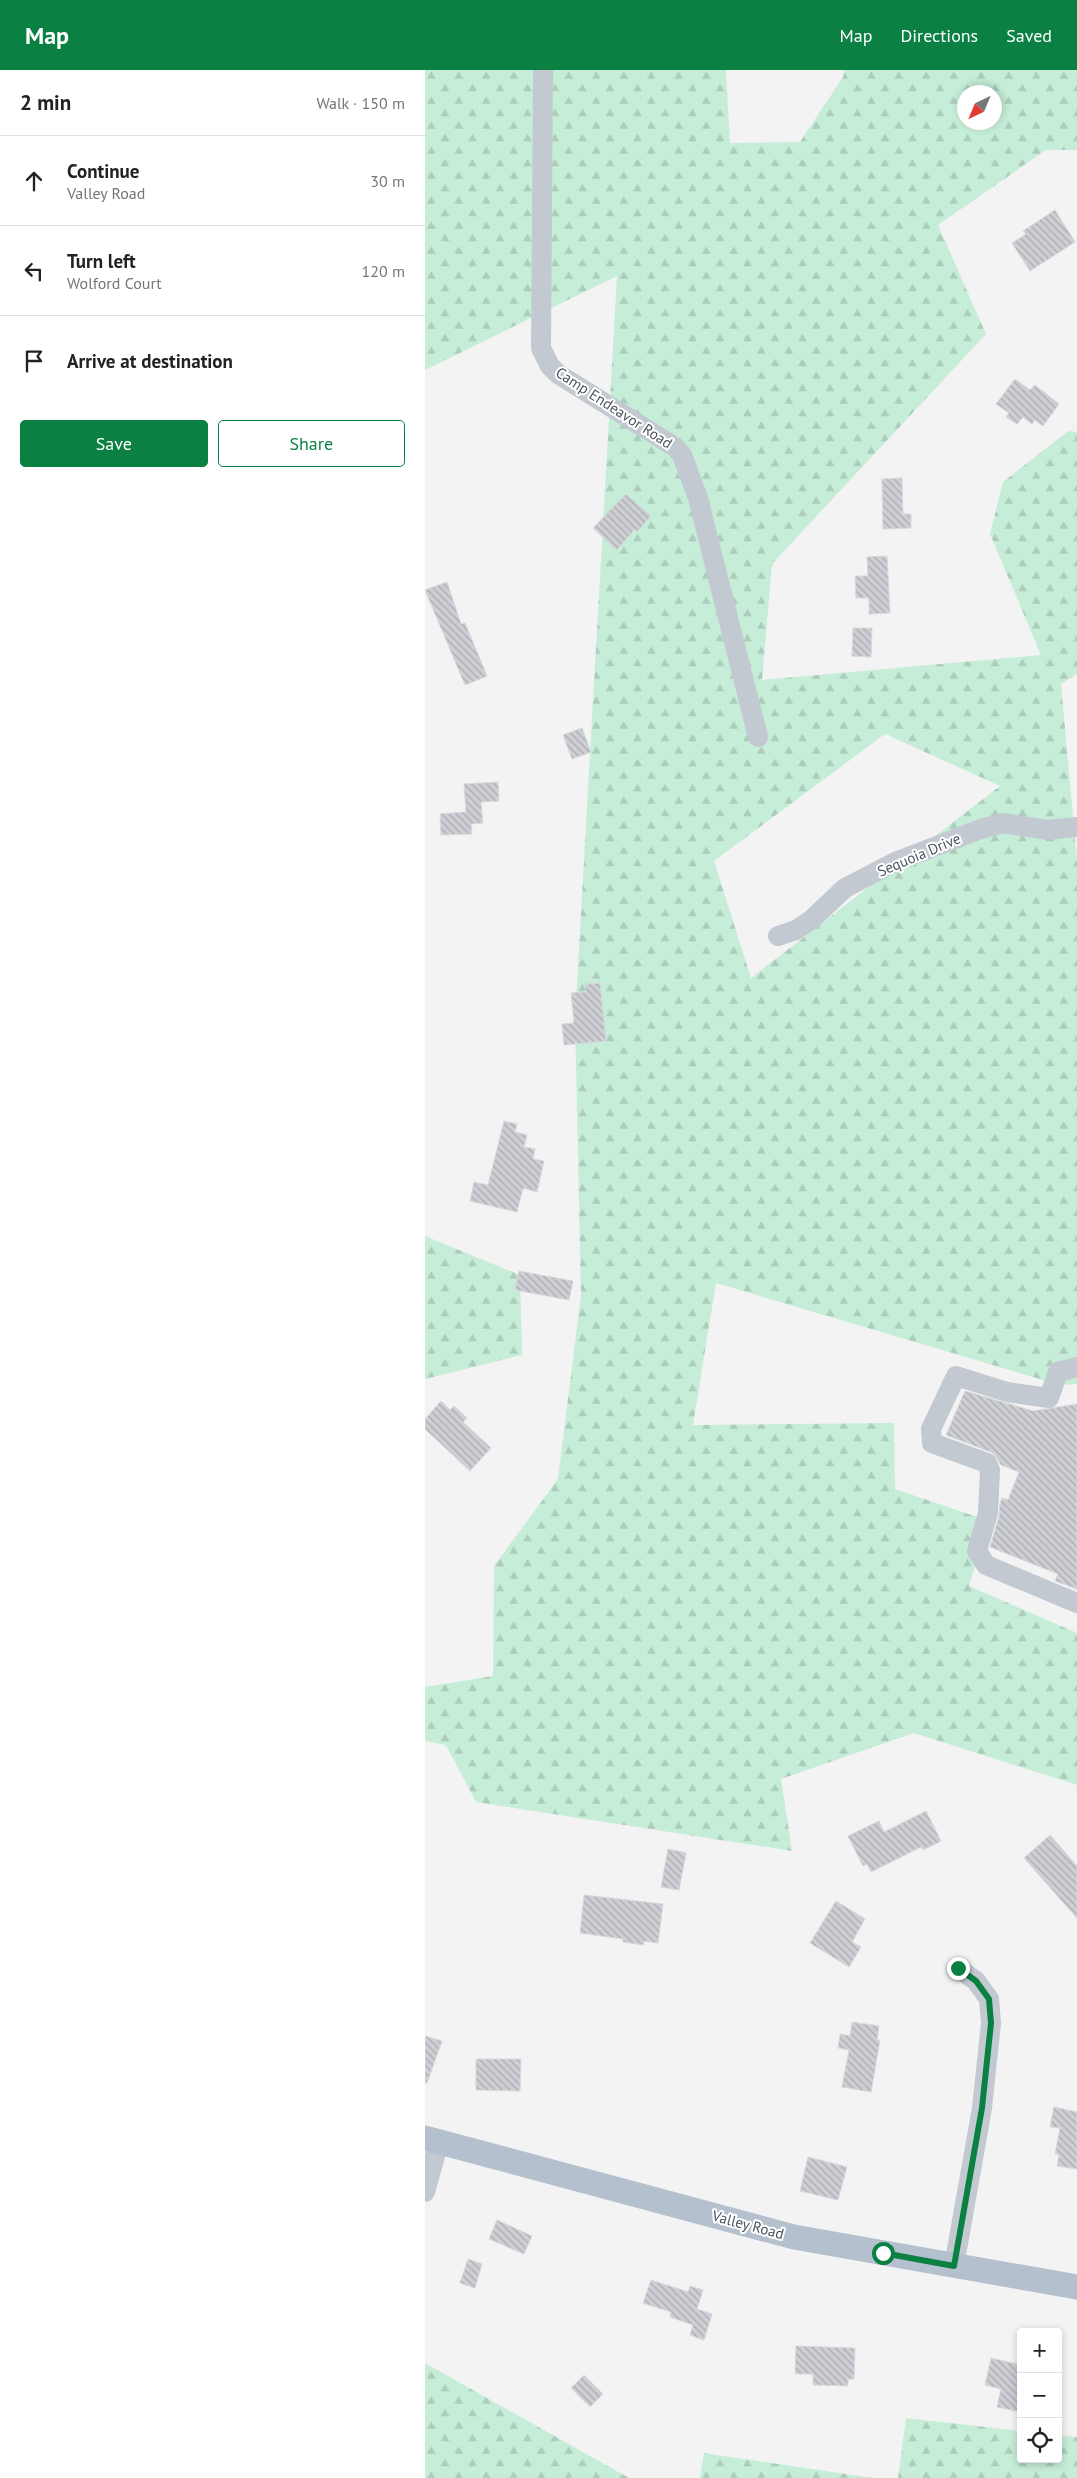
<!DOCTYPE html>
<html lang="en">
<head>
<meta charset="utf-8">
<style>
  body { margin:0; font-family:"PT Sans",sans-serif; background:#f2f2f2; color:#222 }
  .controls { position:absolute; right:15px; bottom:15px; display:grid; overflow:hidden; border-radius:5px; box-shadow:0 2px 8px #0003 }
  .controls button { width:45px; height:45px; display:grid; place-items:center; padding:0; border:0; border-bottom:1px solid #e0e0e0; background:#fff; color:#222; font:25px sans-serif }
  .compass { position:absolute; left:532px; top:15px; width:45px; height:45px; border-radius:50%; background:#fff; box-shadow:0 2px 8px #0003; rotate:224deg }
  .stop { position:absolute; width:15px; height:15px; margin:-11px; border:4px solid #0b8043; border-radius:50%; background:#fff }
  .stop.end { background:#0b8043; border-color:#fff; box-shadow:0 1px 5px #0008 }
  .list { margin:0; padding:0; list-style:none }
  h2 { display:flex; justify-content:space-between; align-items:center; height:65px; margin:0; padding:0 20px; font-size:21px }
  h2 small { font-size:16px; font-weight:400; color:#767676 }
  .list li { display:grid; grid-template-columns:32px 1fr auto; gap:15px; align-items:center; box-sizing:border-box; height:90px; padding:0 20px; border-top:1px solid #e0e0e0 }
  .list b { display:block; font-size:19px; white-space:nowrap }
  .list p { margin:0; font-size:16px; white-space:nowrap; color:#767676 }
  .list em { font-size:16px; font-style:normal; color:#767676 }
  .actions { display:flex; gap:10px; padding:15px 20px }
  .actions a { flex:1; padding:11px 0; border:1px solid #0b8043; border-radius:5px; text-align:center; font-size:18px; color:#0b8043 }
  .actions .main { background:#0b8043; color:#fff }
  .icon { flex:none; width:28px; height:28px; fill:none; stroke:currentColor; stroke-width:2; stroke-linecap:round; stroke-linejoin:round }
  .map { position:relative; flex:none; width:652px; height:2408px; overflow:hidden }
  header { display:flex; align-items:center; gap:30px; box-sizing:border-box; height:70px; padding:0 25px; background:#0b8043; color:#fff }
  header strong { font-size:24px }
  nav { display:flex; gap:28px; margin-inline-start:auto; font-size:18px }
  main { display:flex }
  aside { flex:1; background:#fff }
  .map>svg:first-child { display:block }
  .forest { fill:url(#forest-firs); fill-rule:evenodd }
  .building { fill:url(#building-back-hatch); stroke:#d7d8dd }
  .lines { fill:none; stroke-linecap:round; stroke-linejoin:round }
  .minor { stroke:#c2c9d0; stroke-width:20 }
  .major { stroke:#b5c0ce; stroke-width:25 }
  .route { stroke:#0b8043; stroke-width:6 }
  .labels { text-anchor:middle; stroke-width:4; stroke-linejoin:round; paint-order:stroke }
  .street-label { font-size:15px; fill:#4c545f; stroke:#fff }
</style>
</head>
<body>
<header>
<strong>Map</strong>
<nav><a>Map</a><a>Directions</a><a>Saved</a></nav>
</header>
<main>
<aside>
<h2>2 min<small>Walk · 150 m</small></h2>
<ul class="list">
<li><svg class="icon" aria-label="ahead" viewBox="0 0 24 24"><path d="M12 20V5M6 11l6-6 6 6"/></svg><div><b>Continue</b><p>Valley Road</p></div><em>30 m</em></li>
<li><svg class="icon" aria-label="left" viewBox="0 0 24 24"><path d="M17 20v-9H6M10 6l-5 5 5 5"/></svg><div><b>Turn left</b><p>Wolford Court</p></div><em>120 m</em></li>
<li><svg class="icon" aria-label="arrive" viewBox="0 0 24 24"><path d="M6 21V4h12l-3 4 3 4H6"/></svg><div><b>Arrive at destination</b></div></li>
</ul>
<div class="actions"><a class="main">Save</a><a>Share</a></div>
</aside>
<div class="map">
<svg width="652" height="2408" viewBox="0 0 652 2408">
  <defs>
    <pattern id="forest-firs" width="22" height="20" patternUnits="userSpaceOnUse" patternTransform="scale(1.25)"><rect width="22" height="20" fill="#c6edd8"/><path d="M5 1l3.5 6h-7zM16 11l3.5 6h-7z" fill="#accdbc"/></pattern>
    <pattern id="building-back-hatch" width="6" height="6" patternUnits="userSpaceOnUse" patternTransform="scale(1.25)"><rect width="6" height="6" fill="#cdcfd4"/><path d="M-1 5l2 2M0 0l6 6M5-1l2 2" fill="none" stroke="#a9abaf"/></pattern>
  </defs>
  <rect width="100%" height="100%" fill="#f4f3f3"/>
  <!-- forest -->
  <g class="forest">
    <path d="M 0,0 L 301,0 L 305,73 L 375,72 L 418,7 L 420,0 L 652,0 L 652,80 L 621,80 L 513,155 L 561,264 L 347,494 L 337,610 L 616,585 L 565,464 L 578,412 L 643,361 L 652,362 L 652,604 L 636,614 L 652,790 L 652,1314 L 635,1315 L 291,1213 L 268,1355 L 469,1353 L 470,1419 L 564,1451 L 544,1516 L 652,1563 L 652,1715 L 489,1663 L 356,1709 L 367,1781 L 51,1732 L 21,1675 L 0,1671 L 0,1617 L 68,1606 L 69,1496 L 133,1409 L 156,1225 L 150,949 L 192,206 L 0,300 ZM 540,22 L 570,22 L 570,52 L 540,52 ZM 460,664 L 575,716 L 326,908 L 289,791 Z"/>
    <polygon points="0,1166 95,1205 97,1285 0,1309"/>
    <polygon points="0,2293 204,2408 0,2408"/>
    <polygon points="481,2348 596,2361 596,2389 633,2389 633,2365 652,2367 652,2408 473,2408"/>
    <polygon points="279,2383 448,2408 275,2408"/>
  </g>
  <!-- building -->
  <g class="building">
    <polygon points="630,140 650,172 605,201 587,173 601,164 598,161"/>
    <polygon points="590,309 605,320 610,315 634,334 618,356 610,350 607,354 598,347 592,354 581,347 584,343 571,334"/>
    <polygon points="477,408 478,444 486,444 486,458 458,459 457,409"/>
    <polygon points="201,424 226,446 212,462 210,459 192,480 168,458"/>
    <polygon points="462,486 465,543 444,544 444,528 431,528 430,506 443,506 442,487"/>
    <polygon points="22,512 36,554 40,553 62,606 40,615 0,520"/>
    <polygon points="428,558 447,558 446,587 427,586"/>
    <polygon points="157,658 166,682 147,689 138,665"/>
    <polygon points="73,712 74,731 56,732 58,753 46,754 47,764 16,765 15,744 41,742 39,714"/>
    <polygon points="175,913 181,971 139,975 137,954 149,953 146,923 161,922 160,914"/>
    <polygon points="79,1051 92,1054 90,1062 102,1065 99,1077 110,1079 108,1089 119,1091 112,1122 98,1118 92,1142 45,1131 49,1112 63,1115"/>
    <polygon points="94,1201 148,1211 144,1230 90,1220"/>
    <polygon points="540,1321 608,1341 652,1334 652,1519 630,1511 633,1504 565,1477 574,1446 575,1433 577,1428 583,1430 594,1402 576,1395 570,1385 566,1382 521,1365"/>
    <polygon points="16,1331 25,1340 29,1336 42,1348 38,1352 66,1378 45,1401 0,1359 0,1349"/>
    <polygon points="501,1741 516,1771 498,1780 496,1777 446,1802 442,1794 438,1796 423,1766 454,1751 459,1762"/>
    <polygon points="625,1765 652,1796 652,1848 599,1788"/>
    <polygon points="243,1779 261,1783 254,1820 236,1817"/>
    <polygon points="159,1825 238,1834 233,1873 219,1871 219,1875 198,1872 198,1869 155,1863"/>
    <polygon points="411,1831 440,1849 427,1872 436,1877 424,1897 385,1873"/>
    <polygon points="427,1952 454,1956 452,1970 455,1970 446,2022 417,2017 424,1980 413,1978 415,1964 425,1966"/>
    <polygon points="0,1966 17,1971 2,2013 0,2013"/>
    <polygon points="51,1989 96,1989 95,2021 51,2020"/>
    <polygon points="629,2037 652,2042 652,2099 632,2096 634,2085 630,2084 635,2058 625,2057"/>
    <polygon points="383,2087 422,2097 413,2130 375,2121"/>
    <polygon points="72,2150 107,2166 99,2184 64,2169"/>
    <polygon points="43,2189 57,2194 50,2218 35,2213"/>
    <polygon points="226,2210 263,2222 265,2216 278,2220 272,2239 287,2244 279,2270 265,2265 268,2255 245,2247 246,2242 218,2233"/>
    <polygon points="371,2276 430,2278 429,2309 423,2309 423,2316 388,2315 388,2304 370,2304"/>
    <polygon points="566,2288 596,2295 596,2342 572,2337 576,2319 560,2315"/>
    <polygon points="159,2305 178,2324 165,2337 146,2318"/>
  </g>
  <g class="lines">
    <!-- minor -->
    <g class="minor">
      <polyline points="118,0 116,278 125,296 133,304 250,377 257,385 273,428 333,667"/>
      <polyline points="353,866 371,860 386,850 420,818 470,792 556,759 578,753 623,760 652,757"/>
      <polyline points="652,1297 633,1302 624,1328 582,1322 531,1306 506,1359 507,1373 562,1393 565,1400 563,1443 552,1481 561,1495 652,1533"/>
      <polyline points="0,2122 14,2072"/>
      <polyline points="529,2196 557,2038 566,1953 564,1929 551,1911 533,1898"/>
    </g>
    <!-- major -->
    <polyline class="major" points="0,2068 369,2167 652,2217"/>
  </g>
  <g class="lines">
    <!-- route -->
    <polyline class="route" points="458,2183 529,2196 557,2038 566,1953 564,1929 551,1911 533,1898"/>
  </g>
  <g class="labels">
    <!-- street labels -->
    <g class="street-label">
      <text transform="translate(189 338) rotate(33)" y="5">Camp Endeavor Road</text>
      <text transform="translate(494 785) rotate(-23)" y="5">Sequoia Drive</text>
      <text transform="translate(323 2155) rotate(15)" y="5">Valley Road</text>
    </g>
  </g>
</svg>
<div class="controls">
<button>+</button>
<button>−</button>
<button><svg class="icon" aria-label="locate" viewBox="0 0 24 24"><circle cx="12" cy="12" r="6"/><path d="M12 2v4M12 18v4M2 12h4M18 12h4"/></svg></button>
</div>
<svg class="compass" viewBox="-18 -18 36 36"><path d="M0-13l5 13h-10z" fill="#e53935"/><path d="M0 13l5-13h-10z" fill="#767676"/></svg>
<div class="stop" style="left:458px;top:2183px"></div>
<div class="stop end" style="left:533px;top:1898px"></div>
</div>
</main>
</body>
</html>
